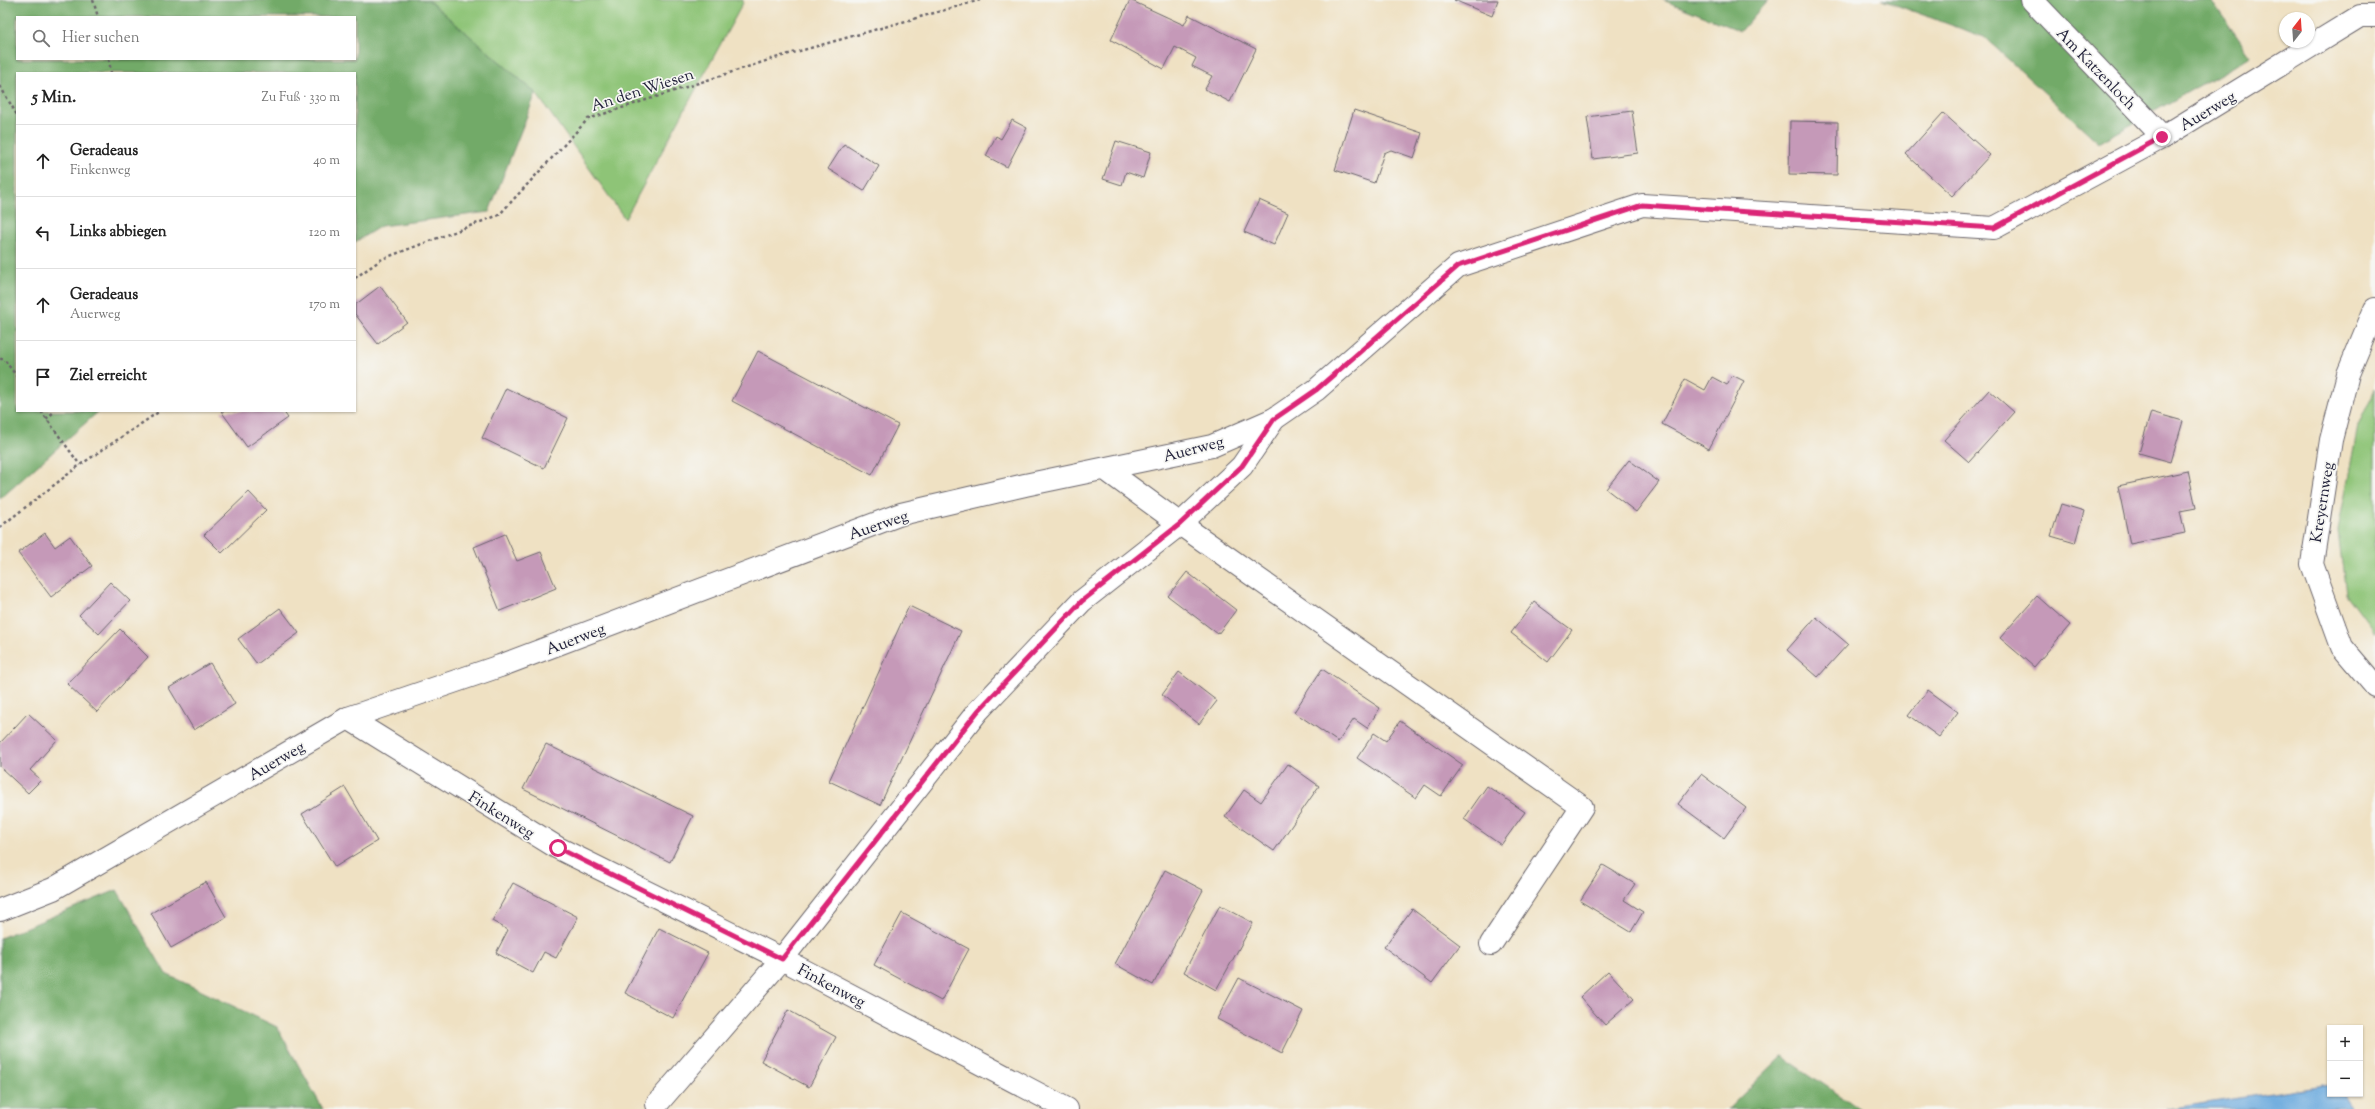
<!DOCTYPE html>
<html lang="de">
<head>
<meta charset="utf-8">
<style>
  body { margin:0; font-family:"Sorts Mill Goudy",serif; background:#f6f6f6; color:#222 }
  .controls { position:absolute; right:12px; bottom:12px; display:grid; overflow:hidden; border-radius:0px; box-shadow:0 1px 3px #0004 }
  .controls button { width:36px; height:36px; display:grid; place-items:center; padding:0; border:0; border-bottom:1px solid #e0e0e0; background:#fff; color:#222; font:20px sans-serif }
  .compass { position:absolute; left:2279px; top:12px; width:36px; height:36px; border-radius:50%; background:#fff; box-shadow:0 1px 3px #0004; rotate:17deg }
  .stop { position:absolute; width:12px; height:12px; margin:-9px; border:3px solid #db2777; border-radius:50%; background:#fff }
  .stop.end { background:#db2777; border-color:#fff; box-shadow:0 1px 4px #0008 }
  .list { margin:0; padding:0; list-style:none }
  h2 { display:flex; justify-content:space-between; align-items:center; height:52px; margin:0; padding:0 16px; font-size:17px }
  h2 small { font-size:13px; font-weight:400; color:#767676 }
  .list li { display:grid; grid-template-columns:26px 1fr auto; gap:12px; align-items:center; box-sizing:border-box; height:72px; padding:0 16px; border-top:1px solid #e0e0e0 }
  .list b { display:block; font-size:15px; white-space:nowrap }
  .list p { margin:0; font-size:13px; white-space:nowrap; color:#767676 }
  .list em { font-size:13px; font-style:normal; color:#767676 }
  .icon { flex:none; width:22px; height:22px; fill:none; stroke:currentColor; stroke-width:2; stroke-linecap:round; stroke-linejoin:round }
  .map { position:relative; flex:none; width:2375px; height:1109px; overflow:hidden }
  .search { position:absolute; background:#fff; box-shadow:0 1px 3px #0004; left:16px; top:16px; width:340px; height:44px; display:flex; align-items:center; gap:10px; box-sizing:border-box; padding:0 14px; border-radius:0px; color:#767676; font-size:15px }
  .panel { position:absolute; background:#fff; box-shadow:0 1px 3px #0004; left:16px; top:72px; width:340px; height:340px; border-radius:0px }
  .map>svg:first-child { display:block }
  .green { fill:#8ec477; stroke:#587359 }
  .forest { fill:#72aa68; stroke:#4a6652; fill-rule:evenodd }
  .water { fill:#6caade; stroke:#47668c }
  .building { fill:#c599b8 }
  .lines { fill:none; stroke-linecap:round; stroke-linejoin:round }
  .minor-casing { stroke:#6a656b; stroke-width:24 }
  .path { stroke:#6a656b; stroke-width:2.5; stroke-dasharray:3 3; stroke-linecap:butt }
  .minor { stroke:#fff; stroke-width:22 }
  .route { stroke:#db2777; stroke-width:5 }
  .labels { text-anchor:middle; stroke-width:3.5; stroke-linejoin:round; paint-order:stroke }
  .street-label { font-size:16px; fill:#22223b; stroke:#f6f6f2 }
</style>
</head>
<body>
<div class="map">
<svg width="2375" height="1109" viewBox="0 0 2375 1109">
  <rect width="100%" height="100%" fill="#f6f6f2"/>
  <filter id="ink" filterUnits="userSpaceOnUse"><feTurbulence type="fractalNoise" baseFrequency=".025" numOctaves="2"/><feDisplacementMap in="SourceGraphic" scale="8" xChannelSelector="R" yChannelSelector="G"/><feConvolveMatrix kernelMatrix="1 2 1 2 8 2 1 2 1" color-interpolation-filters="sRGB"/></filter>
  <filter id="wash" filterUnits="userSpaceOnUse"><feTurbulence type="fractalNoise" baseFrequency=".012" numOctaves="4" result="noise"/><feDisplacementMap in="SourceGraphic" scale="16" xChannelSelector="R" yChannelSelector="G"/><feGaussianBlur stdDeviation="0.9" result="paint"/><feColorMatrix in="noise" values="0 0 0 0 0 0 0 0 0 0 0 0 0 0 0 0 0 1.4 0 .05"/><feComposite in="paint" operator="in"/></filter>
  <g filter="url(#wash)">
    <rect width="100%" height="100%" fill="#efe1c3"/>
    <!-- green -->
    <g class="green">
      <polygon points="428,0 743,0 743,3 625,219 536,93"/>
      <polygon points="2375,389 2375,633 2346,594 2338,531 2358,426"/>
    </g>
    <!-- forest -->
    <g class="forest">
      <path d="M 0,0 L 428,0 L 536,93 L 489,212 L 381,226 L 355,242 L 355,73 L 17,73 L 17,411 L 99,411 L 0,499 ZM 17,17 L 355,17 L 355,59 L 17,59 Z"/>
      <polygon points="1663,0 1768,0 1741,31"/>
      <polygon points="1882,0 2211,0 2251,56 2099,143 1984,37"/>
      <polygon points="117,890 166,974 277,1027 323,1109 0,1109 0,938"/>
      <polygon points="1782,1056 1860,1109 1728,1109"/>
    </g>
    <!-- water -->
    <polygon class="water" points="2330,1084 2330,1094 2342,1094 2352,1109 2167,1109"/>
    <g id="blocks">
      <!-- building -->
      <g class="building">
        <polygon points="1130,0 1184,25 1189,15 1256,49 1230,102 1205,89 1212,76 1192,66 1196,58 1175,47 1164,69 1111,40"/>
        <polygon points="1454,0 1498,0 1492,16"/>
        <polygon points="1354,110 1422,133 1414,158 1391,150 1384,153 1374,183 1335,170"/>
        <polygon points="1632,111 1638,153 1593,159 1587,117"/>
        <polygon points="1943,113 1990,155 1952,196 1906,154"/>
        <polygon points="1012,120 1027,128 1007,167 986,156 996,136 1001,139"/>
        <polygon points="1790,121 1838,122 1837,175 1789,174"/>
        <polygon points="1116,141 1151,152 1143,178 1126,172 1122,185 1103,179"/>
        <polygon points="844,144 879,166 864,191 828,169"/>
        <polygon points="1259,200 1288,213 1274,245 1244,232"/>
        <polygon points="380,286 407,322 378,344 355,314 355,305"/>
        <polygon points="758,351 898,425 872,475 732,401"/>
        <polygon points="1732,375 1744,381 1709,449 1662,424 1685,379 1705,390 1712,377 1727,385"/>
        <polygon points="506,388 568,418 544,468 482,438"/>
        <polygon points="1989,390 2014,412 1969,462 1944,440"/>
        <polygon points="221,411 283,411 288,418 247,447"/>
        <polygon points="2151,412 2183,421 2171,462 2139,453"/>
        <polygon points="1629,460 1659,482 1636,512 1606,489"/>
        <polygon points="2188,471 2196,508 2180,511 2185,533 2130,544 2118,486"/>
        <polygon points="249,492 266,510 222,553 204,535"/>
        <polygon points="2061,504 2084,511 2075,543 2051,536"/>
        <polygon points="45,533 55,547 70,536 92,566 51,597 18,553"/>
        <polygon points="505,534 517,561 541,552 556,588 500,611 474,547"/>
        <polygon points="1187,572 1236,610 1218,634 1168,596"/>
        <polygon points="110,582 130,601 99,634 79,615"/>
        <polygon points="2037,596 2070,625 2034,667 2000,638"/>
        <polygon points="1534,602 1572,630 1548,662 1511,633"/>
        <polygon points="909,606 961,631 880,805 829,781"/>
        <polygon points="280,608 299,633 257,664 238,639"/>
        <polygon points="1816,617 1848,644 1818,677 1787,650"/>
        <polygon points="120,629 148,657 97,712 67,684"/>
        <polygon points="210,663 235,704 194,730 169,688"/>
        <polygon points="1322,669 1380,708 1367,728 1354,719 1338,742 1294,712"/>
        <polygon points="1179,672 1217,701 1199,724 1162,695"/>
        <polygon points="1928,690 1958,712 1939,737 1909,715"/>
        <polygon points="28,713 57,740 30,770 41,780 28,793 0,767 0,743"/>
        <polygon points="1400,721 1463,765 1441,796 1425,785 1416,798 1357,758 1374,733 1386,741"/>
        <polygon points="546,744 693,816 670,862 523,789"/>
        <polygon points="1288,764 1319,786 1274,851 1225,817 1244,790 1261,802"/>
        <polygon points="1701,774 1746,808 1724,838 1678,804"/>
        <polygon points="1487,786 1525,812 1501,845 1464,819"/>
        <polygon points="345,787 377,841 335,867 302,814"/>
        <polygon points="1603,865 1635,884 1624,900 1643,912 1631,932 1580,901"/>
        <polygon points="1165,870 1203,890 1153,985 1115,964"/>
        <polygon points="206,882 226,917 171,948 151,913"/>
        <polygon points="513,883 578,917 556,958 544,952 533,973 496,953 508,930 492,921"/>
        <polygon points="1220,905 1253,923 1216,990 1184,972"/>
        <polygon points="1412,909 1460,945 1432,983 1384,947"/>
        <polygon points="902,913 969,949 941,1001 874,965"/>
        <polygon points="659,928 708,953 673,1018 625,993"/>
        <polygon points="1608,971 1634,999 1605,1025 1580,997"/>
        <polygon points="1239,978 1303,1011 1282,1053 1217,1019"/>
        <polygon points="788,1010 836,1037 809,1087 761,1061"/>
      </g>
    </g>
  </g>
  <g filter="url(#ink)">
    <use href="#blocks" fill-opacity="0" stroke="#6a656b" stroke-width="1"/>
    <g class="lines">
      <!-- minor casing -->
      <g class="minor-casing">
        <g id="minor">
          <polyline points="2032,0 2163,137"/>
          <polyline points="2375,309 2348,374 2331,440 2312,564 2342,647 2375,686"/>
          <polyline points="1105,469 1180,524 1582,807 1491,944"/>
          <polyline points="348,718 558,848 782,959 1067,1109"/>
          <polyline points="0,910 53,889 348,718 500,666 901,514 1025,485 1212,446 1274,419 1316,390 1458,266 1642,205 1994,228 2163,137 2360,16 2375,16"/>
          <polyline points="657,1104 782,959 978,711 1082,601 1180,524 1242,466 1274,419"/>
        </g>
      </g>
      <!-- path -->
      <g class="path">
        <polyline points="93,0 98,17"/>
        <polyline points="109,59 111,73"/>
        <polyline points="0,86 17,115"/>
        <polyline points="355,278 382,259 499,215 588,119 775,58 980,0"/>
        <polyline points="0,359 4,359 17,377"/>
        <polyline points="41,411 80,465"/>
        <polyline points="46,419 55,411"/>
        <polyline points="0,527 80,465 160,411"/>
      </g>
      <!-- minor -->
      <use href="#minor" class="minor"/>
    </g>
  </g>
  <g class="lines" filter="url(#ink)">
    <!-- route -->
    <polyline class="route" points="558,848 782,959 978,711 1082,601 1180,524 1242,466 1274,419 1316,390 1458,266 1642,205 1994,228 2162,137"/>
  </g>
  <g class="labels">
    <!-- street labels -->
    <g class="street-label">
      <text transform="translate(2097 68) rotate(46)" y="6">Am Katzenloch</text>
      <text transform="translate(642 89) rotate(-18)" y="6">An den Wiesen</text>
      <text transform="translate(2207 110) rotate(-31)" y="6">Auerweg</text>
      <text transform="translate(1193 448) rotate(-15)" y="6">Auerweg</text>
      <text transform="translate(2321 502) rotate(-81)" y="6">Kreyernweg</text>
      <text transform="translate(878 524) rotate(-19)" y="6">Auerweg</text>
      <text transform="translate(575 638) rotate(-21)" y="6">Auerweg</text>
      <text transform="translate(276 760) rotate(-30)" y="6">Auerweg</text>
      <text transform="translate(502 814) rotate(32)" y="6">Finkenweg</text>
      <text transform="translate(832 985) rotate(28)" y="6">Finkenweg</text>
    </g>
  </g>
</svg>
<div class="controls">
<button>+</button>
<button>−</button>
</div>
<svg class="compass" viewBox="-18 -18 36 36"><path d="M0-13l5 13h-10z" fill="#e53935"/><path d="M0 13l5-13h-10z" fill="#767676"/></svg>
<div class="stop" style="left:558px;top:848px"></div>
<div class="stop end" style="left:2162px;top:137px"></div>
<div class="search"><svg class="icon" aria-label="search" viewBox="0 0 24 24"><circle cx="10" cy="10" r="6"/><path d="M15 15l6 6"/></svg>Hier suchen</div>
<section class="panel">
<h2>5 Min.<small>Zu Fuß · 330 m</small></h2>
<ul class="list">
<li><svg class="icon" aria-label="ahead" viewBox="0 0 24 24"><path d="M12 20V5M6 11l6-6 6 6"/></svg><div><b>Geradeaus</b><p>Finkenweg</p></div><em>40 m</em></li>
<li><svg class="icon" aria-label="left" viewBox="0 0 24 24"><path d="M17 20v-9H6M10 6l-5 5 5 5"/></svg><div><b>Links abbiegen</b></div><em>120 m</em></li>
<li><svg class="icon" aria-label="ahead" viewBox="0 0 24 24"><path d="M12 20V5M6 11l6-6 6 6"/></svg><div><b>Geradeaus</b><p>Auerweg</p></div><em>170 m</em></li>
<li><svg class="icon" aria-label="arrive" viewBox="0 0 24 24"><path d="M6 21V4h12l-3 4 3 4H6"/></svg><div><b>Ziel erreicht</b></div></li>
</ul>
</section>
</div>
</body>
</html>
